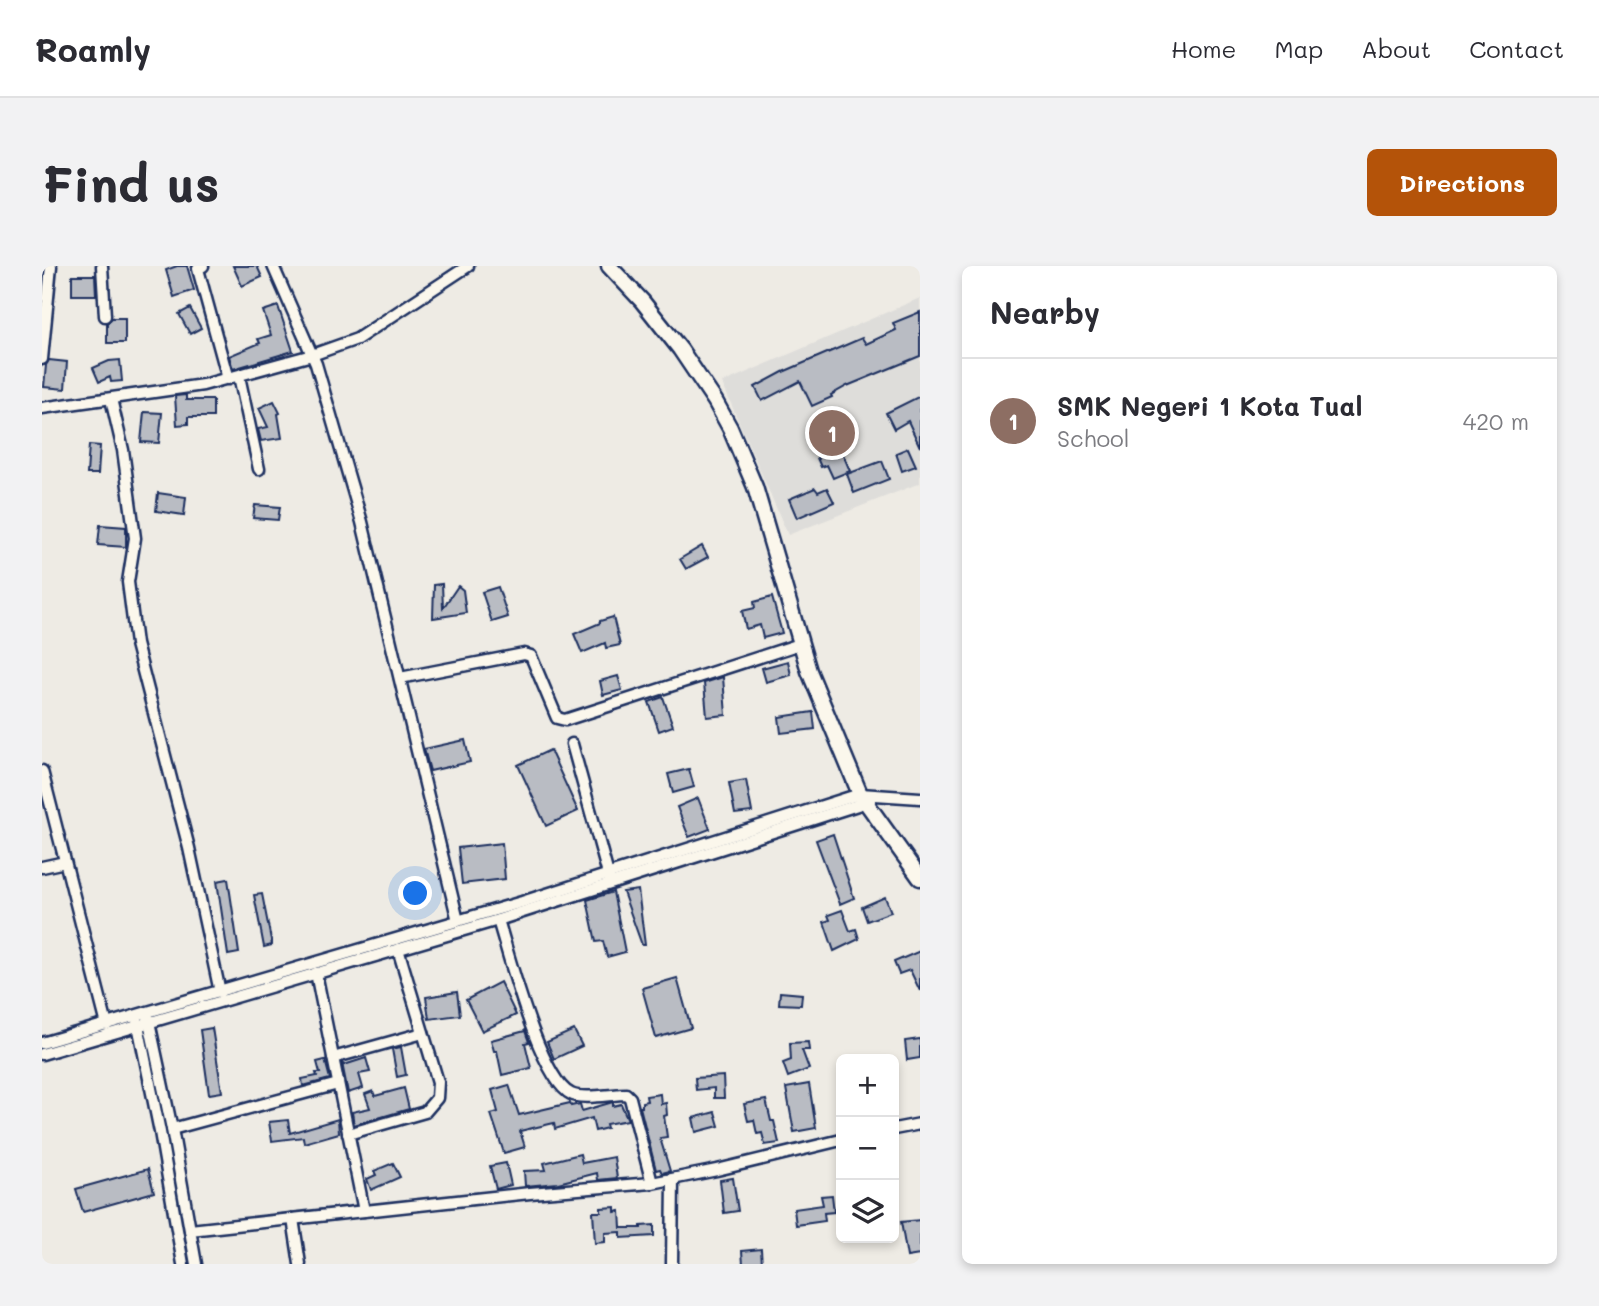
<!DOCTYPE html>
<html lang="en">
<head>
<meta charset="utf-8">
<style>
  body { margin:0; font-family:Mali,sans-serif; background:#f2f2f3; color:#2b2b33 }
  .controls { position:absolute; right:21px; bottom:21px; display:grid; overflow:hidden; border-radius:10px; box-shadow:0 4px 10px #0003 }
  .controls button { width:63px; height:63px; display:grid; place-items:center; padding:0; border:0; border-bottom:2px solid #e1e1e2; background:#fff; color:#2b2b33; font:35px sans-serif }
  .you { position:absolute; left:374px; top:628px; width:24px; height:24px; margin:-18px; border:5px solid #fff; border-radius:50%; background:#1a73e8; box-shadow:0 0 0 10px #1a73e833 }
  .badge { display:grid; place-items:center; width:46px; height:46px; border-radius:50%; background:#b45309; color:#fff; font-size:23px; font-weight:700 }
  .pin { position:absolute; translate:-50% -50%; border:4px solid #fff; box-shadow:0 2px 7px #0006 }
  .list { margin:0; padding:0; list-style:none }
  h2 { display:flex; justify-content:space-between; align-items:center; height:91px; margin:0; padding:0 28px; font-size:30px }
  h2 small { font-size:23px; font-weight:400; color:#7c7c81 }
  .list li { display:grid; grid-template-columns:46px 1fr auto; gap:21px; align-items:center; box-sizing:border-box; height:126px; padding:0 28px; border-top:2px solid #e1e1e2 }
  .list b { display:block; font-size:26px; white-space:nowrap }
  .list p { margin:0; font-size:23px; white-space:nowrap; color:#7c7c81 }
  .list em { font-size:23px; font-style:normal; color:#7c7c81 }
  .icon { flex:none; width:38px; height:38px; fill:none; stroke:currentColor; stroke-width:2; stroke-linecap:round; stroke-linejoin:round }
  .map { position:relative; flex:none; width:878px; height:998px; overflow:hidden; border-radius:10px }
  header { display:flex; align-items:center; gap:42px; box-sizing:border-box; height:98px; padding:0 35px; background:#fff; border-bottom:2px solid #e1e1e2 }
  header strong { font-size:33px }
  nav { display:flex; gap:38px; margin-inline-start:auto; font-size:24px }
  .intro { display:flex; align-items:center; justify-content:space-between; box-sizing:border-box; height:168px; padding:0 42px }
  h1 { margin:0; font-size:49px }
  .button { padding:18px 32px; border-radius:10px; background:#b45309; color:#fff; font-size:24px; font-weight:700 }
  main { display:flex; gap:42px; padding:0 42px }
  aside { flex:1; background:#fff; border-radius:10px; box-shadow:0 4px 10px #0003 }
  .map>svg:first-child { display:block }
  .built { fill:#deddda }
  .building { fill:#b9bcc3; stroke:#1b2f5e; stroke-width:2 }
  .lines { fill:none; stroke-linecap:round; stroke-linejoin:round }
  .minor-casing { stroke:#1b2f5e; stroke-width:15 }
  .highway-casing { stroke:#1b2f5e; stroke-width:19 }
  .minor { stroke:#fbf7ec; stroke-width:10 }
  .highway { stroke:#fbf7ec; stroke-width:14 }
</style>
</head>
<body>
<header>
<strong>Roamly</strong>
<nav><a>Home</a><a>Map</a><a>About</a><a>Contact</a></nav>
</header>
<div class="intro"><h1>Find us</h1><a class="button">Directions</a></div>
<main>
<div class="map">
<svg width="878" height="998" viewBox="0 0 878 998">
  <rect width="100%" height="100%" fill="#eeebe4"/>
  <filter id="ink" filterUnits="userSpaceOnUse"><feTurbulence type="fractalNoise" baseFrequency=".0143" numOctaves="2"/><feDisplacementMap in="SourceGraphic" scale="14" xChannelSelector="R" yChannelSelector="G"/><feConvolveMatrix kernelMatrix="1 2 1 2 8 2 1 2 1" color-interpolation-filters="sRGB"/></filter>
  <g filter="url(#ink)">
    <!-- built -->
    <polygon class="built" points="878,32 878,217 746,269 680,117"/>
    <!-- building -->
    <g class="building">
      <polygon points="135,0 145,0 152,24 132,31 124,4"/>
      <polygon points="191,0 215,0 220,11 200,20"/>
      <polygon points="30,9 53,9 54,29 30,29"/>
      <polygon points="236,40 251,85 191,103 187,90 218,77 216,73 229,69 221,45"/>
      <polygon points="148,42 159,62 148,68 137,48"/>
      <polygon points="878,46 878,90 805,120 789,129 790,131 770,140 758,115 720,135 713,121 741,106 820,72 824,78 854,64 851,57"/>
      <polygon points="70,52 83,52 83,77 65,77 65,57"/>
      <polygon points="7,94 25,96 23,123 2,121 4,99"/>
      <polygon points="78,94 80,115 69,116 68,111 57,116 51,102 67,95"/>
      <polygon points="144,129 144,134 171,134 171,151 146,151 146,158 135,159 133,130"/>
      <polygon points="878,130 878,181 866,155 852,163 844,147"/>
      <polygon points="232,135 238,147 236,148 240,172 219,175 216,163 226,161 217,142"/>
      <polygon points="102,146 120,147 117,177 99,176"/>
      <polygon points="791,164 808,205 791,212 785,199 779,201 775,192 781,189 773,171"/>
      <polygon points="47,179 58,180 56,208 45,208"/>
      <polygon points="866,182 874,200 860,205 854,187"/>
      <polygon points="840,195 847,213 812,227 805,208"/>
      <polygon points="773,222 776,226 785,222 792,236 755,252 747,233"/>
      <polygon points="116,227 144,231 142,249 114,245"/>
      <polygon points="213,239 238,241 236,254 211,252"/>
      <polygon points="58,259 84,261 84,281 56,279"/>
      <polygon points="660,280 666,291 644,303 638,293"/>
      <polygon points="400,318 401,342 416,320 421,324 424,347 391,352 392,319"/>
      <polygon points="456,321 466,351 450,356 440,326"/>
      <polygon points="730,331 740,367 721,372 718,359 704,363 700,345 713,342 712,336"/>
      <polygon points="571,351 578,379 564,382 563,377 540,387 532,368 558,357 558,355"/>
      <polygon points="746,395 749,409 724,416 720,402"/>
      <polygon points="576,410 580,424 561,429 558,415"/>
      <polygon points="681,411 684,449 665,451 662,417"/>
      <polygon points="621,431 631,460 617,465 607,436"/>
      <polygon points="771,446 773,463 739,467 737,451"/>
      <polygon points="423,474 428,496 388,505 382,483"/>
      <polygon points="508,484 536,545 504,560 476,499"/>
      <polygon points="647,503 652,521 631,527 626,508"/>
      <polygon points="704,514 710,546 693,548 687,517"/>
      <polygon points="656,532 668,563 647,571 635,541"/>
      <polygon points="791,568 812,632 798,638 774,574"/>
      <polygon points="460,577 463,613 420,618 416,582"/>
      <polygon points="186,613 197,687 186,689 175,615"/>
      <polygon points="596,624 603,679 600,679 581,626"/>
      <polygon points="571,626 583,686 565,691 561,675 554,676 545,634"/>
      <polygon points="220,628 230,679 222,681 212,629"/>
      <polygon points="843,631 849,646 825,655 820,641"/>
      <polygon points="800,644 808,665 814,663 817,673 792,685 782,656 788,654 786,649"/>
      <polygon points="878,685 878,725 868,704 857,708 852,696"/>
      <polygon points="635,712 649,762 614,772 600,722"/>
      <polygon points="458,716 474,749 440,765 424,734"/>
      <polygon points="415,726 418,749 387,753 384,731"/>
      <polygon points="738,726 760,728 759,739 737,738"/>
      <polygon points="170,762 180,826 167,828 158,764"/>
      <polygon points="532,764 540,780 512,793 505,776"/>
      <polygon points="483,765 487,776 483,777 489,802 460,809 455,785 452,785 449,774"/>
      <polygon points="878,773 878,792 865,794 863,775"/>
      <polygon points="766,776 767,784 760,784 767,803 746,811 741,797 749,794 748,777"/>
      <polygon points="359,781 364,809 355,811 350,783"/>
      <polygon points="324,792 328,806 317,808 321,822 306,827 300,797 302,799"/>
      <polygon points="283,794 288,813 261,820 260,813 275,810 274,807 278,807 275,796"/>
      <polygon points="681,810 682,832 672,832 672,822 654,824 653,812"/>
      <polygon points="767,818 774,862 752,866 744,822"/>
      <polygon points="467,819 477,849 528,837 529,840 538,838 540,845 571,836 571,840 579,838 586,854 564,858 565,862 553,865 550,852 513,863 512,857 478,865 483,881 462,887 449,848 456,846 450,824"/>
      <polygon points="362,822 367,843 312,859 310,846 328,842 323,828 331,825 333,830"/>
      <polygon points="618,828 619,838 624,837 625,849 622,850 625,871 618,872 628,905 620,907 618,903 614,904 598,841 600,841 600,836 605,835 604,830"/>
      <polygon points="724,834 729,855 732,855 737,877 723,879 720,867 715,868 712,854 706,855 702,838"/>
      <polygon points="673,846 677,860 654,866 651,852"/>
      <polygon points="296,853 297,867 262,877 261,871 230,875 227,856 246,854 248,867"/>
      <polygon points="538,888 540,897 572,891 575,912 556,914 555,907 516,917 483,920 482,905 504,904 502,897"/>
      <polygon points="351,897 358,911 329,924 325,913 334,909 332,905"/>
      <polygon points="464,897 469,919 454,923 448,900"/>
      <polygon points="106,903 112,926 41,946 34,923"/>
      <polygon points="691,912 696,945 682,947 678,914"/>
      <polygon points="790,929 792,946 782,947 783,955 754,959 752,943 781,939 779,930"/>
      <polygon points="573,941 573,946 578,945 579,962 599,962 599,960 612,959 612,970 579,972 579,966 563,967 563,976 553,977 551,946 559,946 559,942"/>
      <polygon points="878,954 878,989 865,991 859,956"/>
      <polygon points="719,983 720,998 701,998 700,985"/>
    </g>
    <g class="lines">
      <!-- minor casing -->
      <g class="minor-casing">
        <g id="minor">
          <polyline points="60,0 63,50"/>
          <polyline points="161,0 156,3 186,113"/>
          <polyline points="231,0 274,98 320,256 416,655"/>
          <polyline points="0,93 9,0"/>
          <polyline points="197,110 217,203"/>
          <polyline points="69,133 81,184 93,272 86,316 94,378 147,582 178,726"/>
          <polyline points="0,142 161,119 270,89 315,73 426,0"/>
          <polyline points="358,412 482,388 489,390 515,452 523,454 758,378"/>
          <polyline points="530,478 567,612"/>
          <polyline points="0,505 65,759"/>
          <polyline points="0,601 23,596"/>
          <path d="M 456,654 C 467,689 498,813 529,828 C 540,834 570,828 584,828 L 588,832 L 610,917"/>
          <polyline points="274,707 322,945"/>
          <polyline points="106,751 130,863 154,998"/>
          <polyline points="95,754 118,866 141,998"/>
          <polyline points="0,777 480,636 818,528 878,532"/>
          <polyline points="0,788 456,654 828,535"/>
          <polyline points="291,792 381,767"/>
          <polyline points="130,863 296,818"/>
          <polyline points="852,863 878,858"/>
          <polyline points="306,868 383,846 395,832 396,816 356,683"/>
          <polyline points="251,953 258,998"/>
          <polyline points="148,964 488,927 610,917 675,904 799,874"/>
          <polyline points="630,998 631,913"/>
        </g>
      </g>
      <!-- highway casing -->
      <g class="highway-casing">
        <polyline id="highway" points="567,0 600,35 638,83 673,135 688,162 713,221 767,405 818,528 878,612"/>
      </g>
      <!-- minor -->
      <use href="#minor" class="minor"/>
      <!-- highway -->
      <use href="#highway" class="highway"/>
    </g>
  </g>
</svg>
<div class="controls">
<button>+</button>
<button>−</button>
<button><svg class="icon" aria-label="layers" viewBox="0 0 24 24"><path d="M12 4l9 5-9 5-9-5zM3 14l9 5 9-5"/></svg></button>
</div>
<div class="you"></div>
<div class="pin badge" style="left:790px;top:167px;background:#8d6e63">1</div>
</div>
<aside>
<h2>Nearby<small></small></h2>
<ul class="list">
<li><span class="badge" style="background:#8d6e63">1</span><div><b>SMK Negeri 1 Kota Tual</b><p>School</p></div><em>420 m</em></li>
</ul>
</aside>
</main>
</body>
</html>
